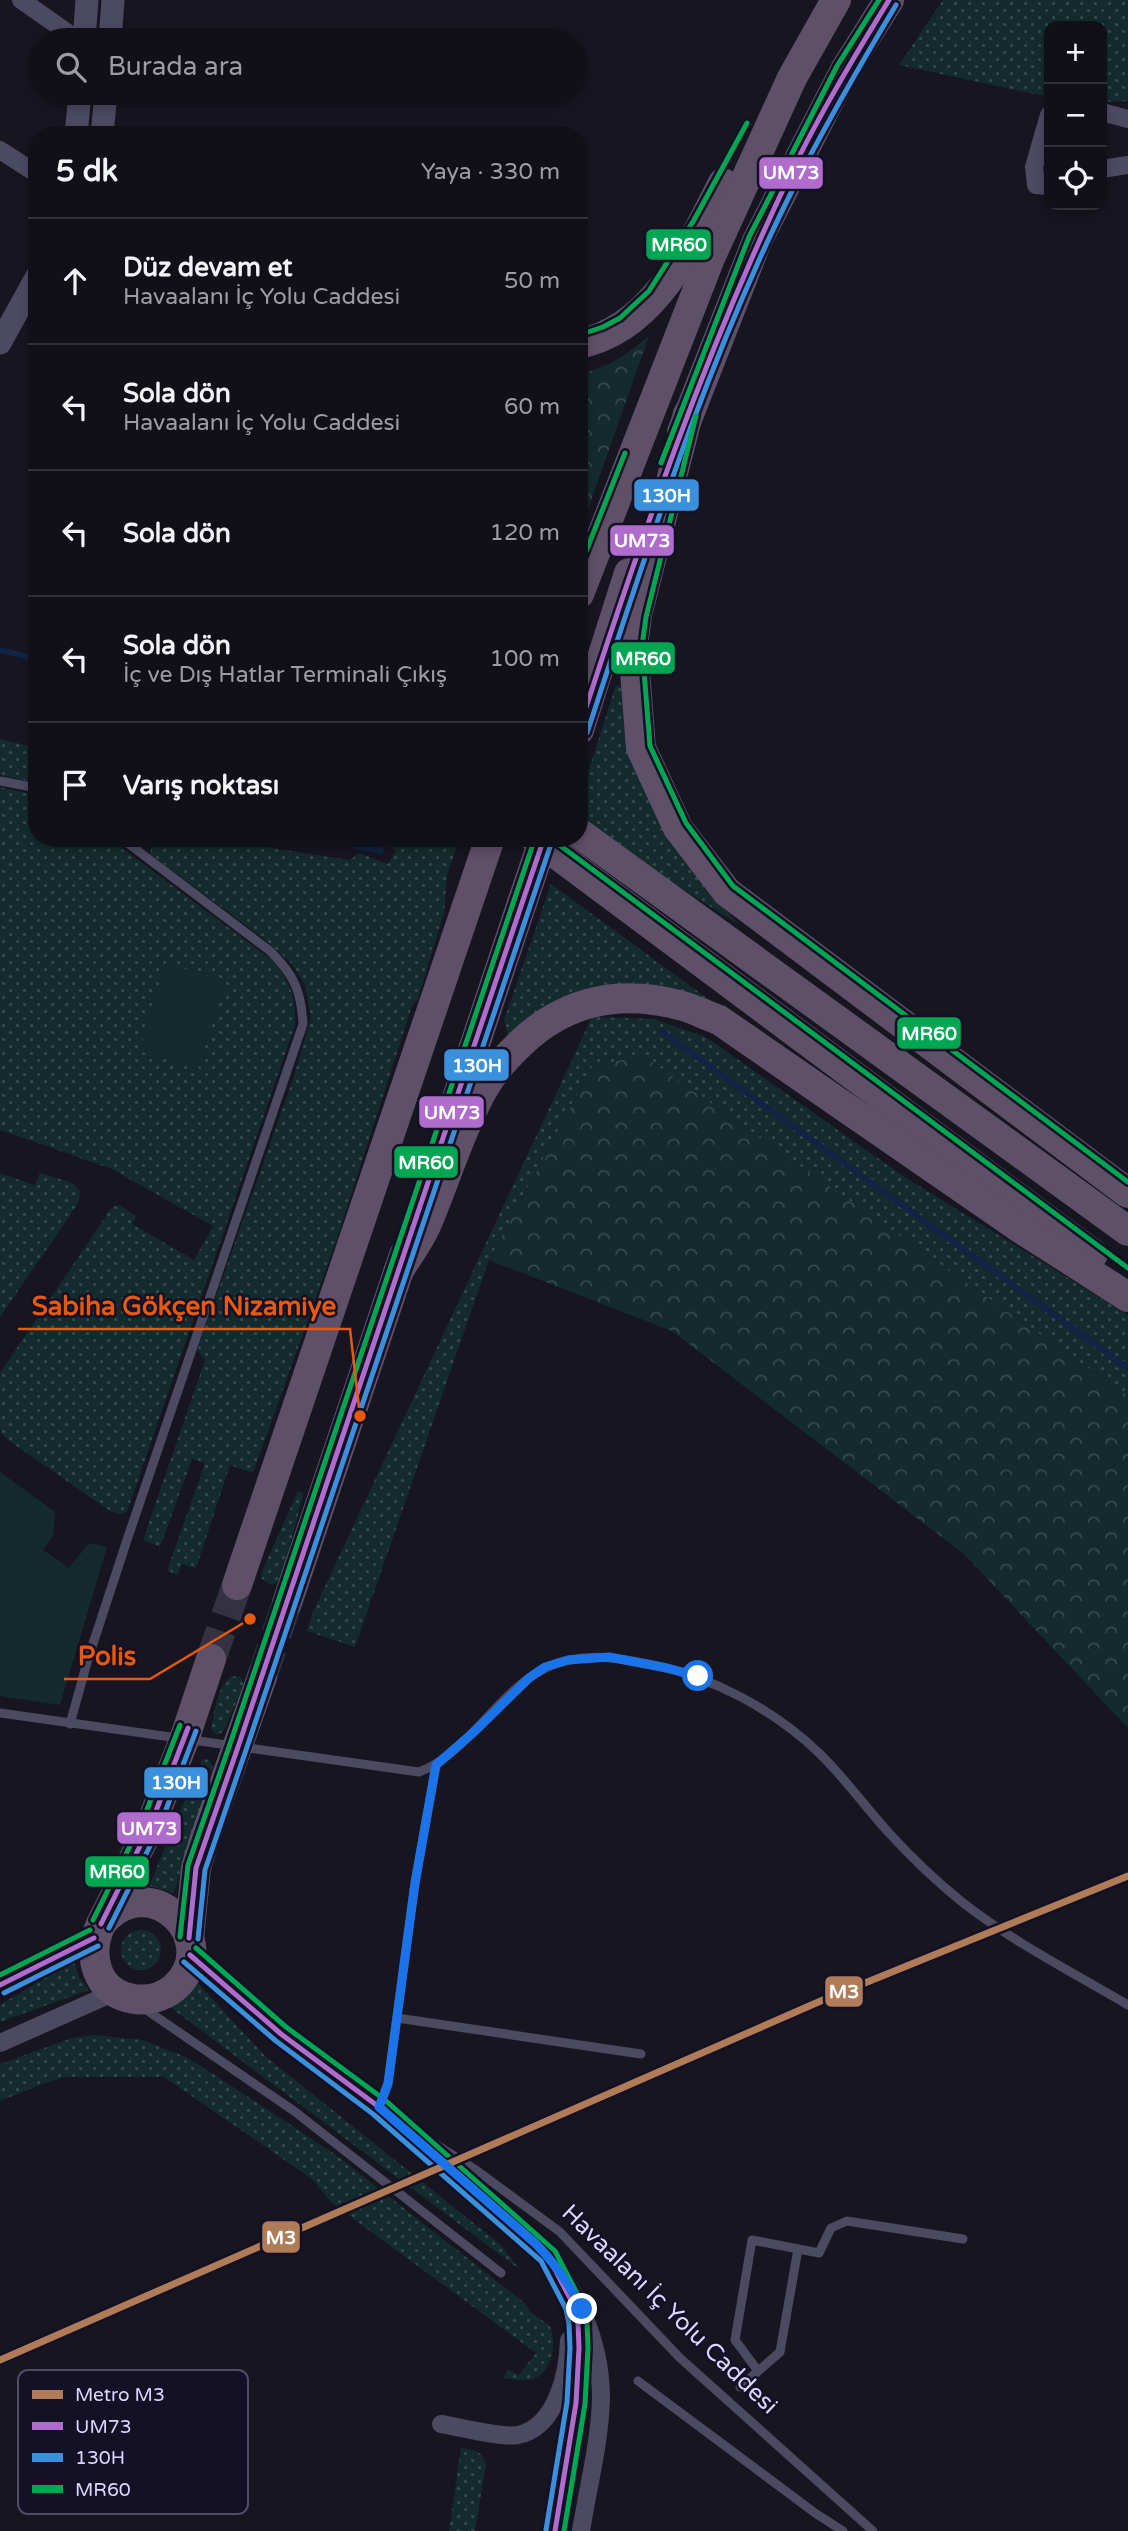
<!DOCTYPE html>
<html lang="tr">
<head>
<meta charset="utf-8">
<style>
  body { margin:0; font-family:"Varela Round",sans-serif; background:#1e1e25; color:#f1f3f6 }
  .controls { position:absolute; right:21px; top:21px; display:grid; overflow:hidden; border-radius:14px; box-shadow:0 4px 10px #0003 }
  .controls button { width:63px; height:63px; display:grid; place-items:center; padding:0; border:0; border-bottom:2px solid #303037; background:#111018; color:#f1f3f6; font:35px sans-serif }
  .stop { position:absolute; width:21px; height:21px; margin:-16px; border:5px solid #1a73e8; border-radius:50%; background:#fff }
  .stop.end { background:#1a73e8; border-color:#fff; box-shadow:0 2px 7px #0008 }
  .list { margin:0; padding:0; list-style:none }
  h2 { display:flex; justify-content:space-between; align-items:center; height:91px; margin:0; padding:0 28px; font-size:30px }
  h2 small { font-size:23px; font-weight:400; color:#9c9da2 }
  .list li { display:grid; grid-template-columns:46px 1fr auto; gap:21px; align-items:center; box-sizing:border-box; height:126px; padding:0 28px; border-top:2px solid #303037 }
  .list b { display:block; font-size:26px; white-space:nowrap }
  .list p { margin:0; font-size:23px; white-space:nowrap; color:#9c9da2 }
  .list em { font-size:23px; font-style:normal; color:#9c9da2 }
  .icon { flex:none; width:38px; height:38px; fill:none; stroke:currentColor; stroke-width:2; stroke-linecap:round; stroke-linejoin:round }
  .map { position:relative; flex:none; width:1128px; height:2531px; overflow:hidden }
  .search { position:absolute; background:#111018; box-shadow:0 4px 10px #0003; left:28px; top:28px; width:560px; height:77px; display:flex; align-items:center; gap:18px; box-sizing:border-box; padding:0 24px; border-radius:38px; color:#9c9da2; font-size:26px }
  .panel { position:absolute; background:#111018; box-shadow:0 4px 10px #0003; left:28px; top:126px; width:560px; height:721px; border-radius:28px }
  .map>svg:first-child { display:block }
  .grass { fill:url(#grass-dots) }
  .forest { fill:url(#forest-crowns) }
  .park { fill:#142b2d }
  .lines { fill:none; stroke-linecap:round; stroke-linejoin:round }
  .stream { stroke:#112445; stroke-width:6 }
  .trunk-tunnel { stroke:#343241; stroke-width:30; stroke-dasharray:30 15; stroke-linecap:butt }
  .service { stroke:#4c4a61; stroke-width:9 }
  .minor { stroke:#4c4a61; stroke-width:18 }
  .tertiary { stroke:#4c4a61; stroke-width:23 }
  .trunk { stroke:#5e5068; stroke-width:30 }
  .trunk-bridge { stroke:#5e5068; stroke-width:30 }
  .bus-1-casing { stroke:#141025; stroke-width:10 }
  .bus-2-casing { stroke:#141025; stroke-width:10 }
  .bus-3-casing { stroke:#141025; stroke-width:10 }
  .bus-1 { stroke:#b06ccc; stroke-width:5 }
  .bus-2 { stroke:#3a90db; stroke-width:5 }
  .bus-3 { stroke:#00a651; stroke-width:5 }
  .metro-1-casing { stroke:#141025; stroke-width:12 }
  .metro-1 { stroke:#b07c57; stroke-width:7 }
  .route { stroke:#1a73e8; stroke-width:9 }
  .labels { text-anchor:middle; stroke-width:5; stroke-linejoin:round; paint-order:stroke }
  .street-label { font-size:24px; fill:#dbd6fd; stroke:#141025 }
  .key { fill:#141025; stroke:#504b66; stroke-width:2 }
  .key-label { font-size:19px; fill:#dbd6fd }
  .leader { fill:none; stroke:#e8590c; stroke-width:2.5 }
  .callout-dot { fill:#e8590c; stroke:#141025; stroke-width:2.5 }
  .callout-label { font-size:26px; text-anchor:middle; font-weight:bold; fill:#e8590c; stroke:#141025; stroke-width:5; stroke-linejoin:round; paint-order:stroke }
  .line-badge { stroke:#141025; stroke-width:2.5 }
  .badge-label { font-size:19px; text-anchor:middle; font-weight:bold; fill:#fff }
</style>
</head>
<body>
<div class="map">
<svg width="1128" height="2531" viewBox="0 0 1128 2531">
  <defs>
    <pattern id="grass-dots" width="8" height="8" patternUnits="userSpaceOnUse" patternTransform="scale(1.75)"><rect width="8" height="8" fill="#142b2d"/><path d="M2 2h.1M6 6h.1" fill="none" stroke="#36494c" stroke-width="1.8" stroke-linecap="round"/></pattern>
    <pattern id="forest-crowns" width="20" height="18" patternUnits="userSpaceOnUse" patternTransform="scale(1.75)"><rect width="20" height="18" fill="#142b2d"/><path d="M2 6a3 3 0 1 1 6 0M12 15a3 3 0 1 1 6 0" fill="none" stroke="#36494c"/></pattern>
  </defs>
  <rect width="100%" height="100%" fill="#171520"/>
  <!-- grass -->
  <g class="grass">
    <polygon points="943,0 1128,0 1128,101 1102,102 1102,26 1049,26 1049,97 899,65"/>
    <polygon points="616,685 627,687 655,810 683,859 739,925 579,822 579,801"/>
    <polygon points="0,739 37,748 37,783 0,775"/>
    <path d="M 0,787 L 37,795 L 37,838 L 109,838 L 273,961 C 290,981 297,999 295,1025 L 127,1512 L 119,1514 L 110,1511 L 8,1440 L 0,1431 L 0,1373 L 112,1207 L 119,1205 L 136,1216 L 132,1224 L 194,1260 L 213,1226 L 112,1169 L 0,1130 Z"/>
    <polygon points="143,838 185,838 195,845 195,838 253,838 271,848 350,860 359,853 388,864 396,851 376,838 460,838 447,875 444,913 417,1001 412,1006 337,1239 253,1473 230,1465 196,1568 182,1564 178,1575 167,1571 205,1463 192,1459 160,1547 143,1540 205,1360 197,1350 294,1076 311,1018 305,985 291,963 263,938 150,854 152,845"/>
    <polygon points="551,884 733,1017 680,993 634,983 574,993 509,1039 504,1020"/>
    <polygon points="592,1017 653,1019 706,1037 903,1176 1128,1315 1128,1396 642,1055 592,1067 489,1260 355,1647 307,1631 313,1612"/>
    <polygon points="0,1173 35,1185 40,1173 73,1183 80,1191 79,1201 69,1217 0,1317"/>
    <polygon points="298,1491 303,1493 303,1496 282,1577 280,1581 272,1585 262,1579 261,1574"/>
    <path d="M 231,1676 L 241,1677 L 244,1685 L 223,1732 L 217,1735 L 211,1729 C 215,1711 216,1689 231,1676 Z"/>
    <polygon points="202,1759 210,1760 213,1767 174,1893 149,1886"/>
    <circle cx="141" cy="1950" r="20"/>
    <polygon points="74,1960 79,1977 89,1990 0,2022 0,2005"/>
    <polygon points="196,1981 265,2056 501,2245 519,2269 170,2007"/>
    <path d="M 95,2035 L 142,2040 L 186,2057 L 215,2075 L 336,2155 L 526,2304 L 529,2311 L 550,2326 C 553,2336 554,2344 552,2354 C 544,2383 530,2382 503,2378 L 508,2370 L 519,2375 L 536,2353 L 332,2203 L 312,2179 L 164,2077 L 66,2077 L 45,2083 L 0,2101 L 0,2064 L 72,2038 Z"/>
    <path d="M 461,2448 C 473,2450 482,2450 486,2464 L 475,2531 L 449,2531 Z"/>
  </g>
  <!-- forest -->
  <g class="forest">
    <path d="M 649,336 L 582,526 L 579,510 L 579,373 C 608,369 628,354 649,336 Z"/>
    <polygon points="642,1055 1128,1396 1128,1728 964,1554 672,1331 489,1260 592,1067"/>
  </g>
  <!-- park -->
  <g class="park">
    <polygon points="166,963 225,981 198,1069 139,1051"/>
    <polygon points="0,1472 55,1512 53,1535 43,1550 69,1568 89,1543 107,1547 60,1705 0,1696"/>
  </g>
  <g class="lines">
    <!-- stream -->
    <g class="stream">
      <polyline points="0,650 37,659"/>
      <polyline points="320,838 381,851"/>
      <polyline points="661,1031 1128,1368"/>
    </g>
    <!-- trunk-tunnel -->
    <g class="trunk-tunnel">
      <polyline points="211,1659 237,1585"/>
      <polyline points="262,1677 287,1603"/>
    </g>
    <!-- service -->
    <g class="service">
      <polyline points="0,781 37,788"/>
      <path d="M 0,1713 L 419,1772 C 478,1749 504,1673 569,1660 C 597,1654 625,1659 653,1665 C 713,1677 774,1710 819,1753 C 845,1778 865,1807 889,1833 C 911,1857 936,1881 962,1902 C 1013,1942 1072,1972 1128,2005"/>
      <path d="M 70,1724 L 88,1659 L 127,1540 L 303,1024 C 301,990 294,975 270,951 L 121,838"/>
      <polyline points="145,2009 294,2111 501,2273"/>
      <polyline points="397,2018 641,2054"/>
      <polyline points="379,2107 388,2083 415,1883 436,1765"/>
      <polyline points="423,2136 476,2170 560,2232 680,2358 873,2531"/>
      <polyline points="758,2371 735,2340 752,2240 819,2253 831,2228 847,2221 963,2239"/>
      <polyline points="638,2381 815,2513 843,2531"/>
      <polyline points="740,2387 780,2352 798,2249"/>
    </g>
    <!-- minor -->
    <g class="minor">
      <polyline points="21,0 78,40"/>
      <polyline points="1102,112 1128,119"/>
      <polyline points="1049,115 1034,167 1036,185 1049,186"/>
      <polyline points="0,150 37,174"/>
      <polyline points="1102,169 1128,165"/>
      <path d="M 190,1955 L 281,2034 L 379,2107 L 535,2243 C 575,2283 601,2340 601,2398 C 600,2442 588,2487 581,2531"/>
      <polyline points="0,1985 94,1938"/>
      <polyline points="0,2043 115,1992"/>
      <path d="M 441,2424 C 460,2427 500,2438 518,2435 C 557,2427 568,2372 569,2340"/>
      <path d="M 555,2531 C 565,2469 590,2372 575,2313"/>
    </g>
    <!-- tertiary -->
    <g class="tertiary">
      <polyline points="84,40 87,0"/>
      <polyline points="110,40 113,0"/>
      <polyline points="76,135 80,93"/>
      <polyline points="102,135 106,93"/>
      <polyline points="0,343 37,276"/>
    </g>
    <!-- trunk -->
    <g class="trunk">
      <path d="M 579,344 C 656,328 690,246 723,183"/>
      <polyline points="688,414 637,615 633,646 641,748 678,828 727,892 1128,1193"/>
      <polyline points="682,432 757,241 845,70 889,0"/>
      <polyline points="579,594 710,258 792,78 836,0"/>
      <polyline points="579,730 629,573"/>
      <polyline points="579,833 1128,1231"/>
      <polyline points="535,838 1093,1254"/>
      <polyline points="448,1125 522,903"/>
      <path d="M 398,1272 C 408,1255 421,1239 428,1221 C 446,1178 459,1134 481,1093 C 491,1074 505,1058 521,1043 C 565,1001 619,989 679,1005 C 692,1008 705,1015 719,1020 L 1017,1226 L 1128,1297"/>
      <polyline points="237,1585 490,838"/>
      <polyline points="287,1603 404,1255"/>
      <path d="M 101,1924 C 150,1864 226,1942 174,1988 C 163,1997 148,2001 134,1999 C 95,1993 87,1955 101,1924 L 151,1824 L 184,1740 L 211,1659"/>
      <polyline points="189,1938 196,1868 205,1838 262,1677"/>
    </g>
    <!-- trunk-bridge -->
    <polyline class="trunk-bridge" points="522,903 544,838"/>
    <!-- bus-1 casing -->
    <g class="bus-1-casing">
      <g id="bus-1">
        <path d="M 579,729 C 640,541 704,354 790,175 C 819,115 854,57 889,0"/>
        <polyline points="101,1924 151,1824 188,1728"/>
        <polyline points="189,1938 196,1868 238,1747 544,838"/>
        <polyline points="190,1955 281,2034 379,2107 548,2256 574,2306 578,2323 579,2348 576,2403 555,2531"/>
        <polyline points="0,1985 94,1938"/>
      </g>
    </g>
    <!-- bus-2 casing -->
    <g class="bus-2-casing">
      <g id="bus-2">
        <path d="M 587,733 C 649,544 709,352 800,175 C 830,117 863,60 896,5"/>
        <polyline points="109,1928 159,1828 196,1731"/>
        <polyline points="198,1939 205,1870 246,1750 552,841"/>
        <polyline points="184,1962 276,2041 373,2114 541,2261 566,2309 569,2324 570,2348 567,2402 546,2530"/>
        <polyline points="4,1993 98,1946"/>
      </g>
    </g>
    <!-- bus-3 casing -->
    <g class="bus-3-casing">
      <g id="bus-3">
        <polyline points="579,335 603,327 620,318 649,291 694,220 747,123"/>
        <polyline points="696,416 646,617 642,646 650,746 686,823 733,886 1128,1182"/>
        <polyline points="661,463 749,237 837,66 879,0"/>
        <polyline points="579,569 625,453"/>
        <polyline points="550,838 1128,1268"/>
        <polyline points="93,1920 143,1820 180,1725"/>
        <polyline points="180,1937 188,1865 230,1744 535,838"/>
        <polyline points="196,1948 286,2027 385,2100 555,2251 582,2303 587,2322 588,2348 585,2404 564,2531"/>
        <polyline points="0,1975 90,1930"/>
      </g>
    </g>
    <!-- bus-1 -->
    <use href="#bus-1" class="bus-1"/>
    <!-- bus-2 -->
    <use href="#bus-2" class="bus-2"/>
    <!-- bus-3 -->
    <use href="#bus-3" class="bus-3"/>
    <!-- metro-1 casing -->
    <g class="metro-1-casing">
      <polyline id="metro-1" points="0,2360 823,2000 1128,1876"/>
    </g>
    <!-- metro-1 -->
    <use href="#metro-1" class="metro-1"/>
  </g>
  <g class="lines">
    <!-- route -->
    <path class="route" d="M 582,2309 C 569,2284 555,2263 535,2243 L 379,2107 L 388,2084 L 415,1883 L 436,1765 L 475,1731 L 529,1678 L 545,1667 L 568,1660 L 609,1657 L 667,1668 L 698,1676"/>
  </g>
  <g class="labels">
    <!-- street labels -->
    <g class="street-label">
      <text transform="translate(670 2309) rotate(44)" y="8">Havaalanı İç Yolu Caddesi</text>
    </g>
  </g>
  <!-- legend -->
  <rect x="18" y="2370" width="230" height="144" rx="10" class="key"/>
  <rect x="32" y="2390" width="31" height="9" fill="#b07c57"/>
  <rect x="32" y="2422" width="31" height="8" fill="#b06ccc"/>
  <rect x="32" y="2453" width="31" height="9" fill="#3a90db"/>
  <rect x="32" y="2485" width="31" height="8" fill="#00a651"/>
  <g class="key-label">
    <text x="75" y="2401">Metro M3</text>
    <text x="75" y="2433">UM73</text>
    <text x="75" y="2464">130H</text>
    <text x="75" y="2496">MR60</text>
  </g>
  <!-- callouts -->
  <path class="leader" d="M360 1416L350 1329H18M250 1619L150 1679H64"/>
  <g class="callout-dot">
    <circle cx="360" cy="1416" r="7"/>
    <circle cx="250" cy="1619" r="7"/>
  </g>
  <g class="callout-label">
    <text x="184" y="1315">Sabiha Gökçen Nizamiye</text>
    <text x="107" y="1665">Polis</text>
  </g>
  <g class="line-badge">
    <rect x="758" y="156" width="66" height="34" rx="7" fill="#b06ccc"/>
    <rect x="645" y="228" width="67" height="33" rx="7" fill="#00a651"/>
    <rect x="633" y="478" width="67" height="34" rx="7" fill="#3a90db"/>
    <rect x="609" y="524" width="66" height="33" rx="7" fill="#b06ccc"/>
    <rect x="610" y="641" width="66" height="34" rx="7" fill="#00a651"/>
    <rect x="896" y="1016" width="66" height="34" rx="7" fill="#00a651"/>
    <rect x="443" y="1048" width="67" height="34" rx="7" fill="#3a90db"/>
    <rect x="418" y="1095" width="67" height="34" rx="7" fill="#b06ccc"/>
    <rect x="393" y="1145" width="66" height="34" rx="7" fill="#00a651"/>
    <rect x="143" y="1766" width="66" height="33" rx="7" fill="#3a90db"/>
    <rect x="116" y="1811" width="66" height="34" rx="7" fill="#b06ccc"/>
    <rect x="84" y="1855" width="66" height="33" rx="7" fill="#00a651"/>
    <rect x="824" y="1975" width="40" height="33" rx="7" fill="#b07c57"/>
    <rect x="261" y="2220" width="40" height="34" rx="7" fill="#b07c57"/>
  </g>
  <g class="badge-label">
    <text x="791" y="179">UM73</text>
    <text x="679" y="251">MR60</text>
    <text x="666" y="502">130H</text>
    <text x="642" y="547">UM73</text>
    <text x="643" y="665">MR60</text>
    <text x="929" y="1040">MR60</text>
    <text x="477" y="1072">130H</text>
    <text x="452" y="1119">UM73</text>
    <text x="426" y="1169">MR60</text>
    <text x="176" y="1789">130H</text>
    <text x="149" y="1835">UM73</text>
    <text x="117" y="1878">MR60</text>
    <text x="844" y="1998">M3</text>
    <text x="281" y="2244">M3</text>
  </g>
</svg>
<div class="controls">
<button>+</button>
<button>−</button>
<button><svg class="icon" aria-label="locate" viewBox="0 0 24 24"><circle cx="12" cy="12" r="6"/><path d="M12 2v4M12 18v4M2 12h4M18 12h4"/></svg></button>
</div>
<div class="stop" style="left:698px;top:1676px"></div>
<div class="stop end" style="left:582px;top:2309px"></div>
<div class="search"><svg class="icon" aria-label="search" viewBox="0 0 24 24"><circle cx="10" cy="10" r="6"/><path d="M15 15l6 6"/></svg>Burada ara</div>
<section class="panel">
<h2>5 dk<small>Yaya · 330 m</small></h2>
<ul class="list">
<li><svg class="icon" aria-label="ahead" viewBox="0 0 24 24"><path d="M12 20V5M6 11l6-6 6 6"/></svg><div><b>Düz devam et</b><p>Havaalanı İç Yolu Caddesi</p></div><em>50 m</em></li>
<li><svg class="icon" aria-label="left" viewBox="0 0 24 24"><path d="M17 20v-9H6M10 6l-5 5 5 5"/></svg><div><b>Sola dön</b><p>Havaalanı İç Yolu Caddesi</p></div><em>60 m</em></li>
<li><svg class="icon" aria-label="left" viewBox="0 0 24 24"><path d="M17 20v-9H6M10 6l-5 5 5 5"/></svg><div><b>Sola dön</b></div><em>120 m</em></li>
<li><svg class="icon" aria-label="left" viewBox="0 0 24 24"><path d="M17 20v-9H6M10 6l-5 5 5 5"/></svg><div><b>Sola dön</b><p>İç ve Dış Hatlar Terminali Çıkış</p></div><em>100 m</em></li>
<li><svg class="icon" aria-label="arrive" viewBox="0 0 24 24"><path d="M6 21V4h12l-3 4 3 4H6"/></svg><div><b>Varış noktası</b></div></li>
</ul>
</section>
</div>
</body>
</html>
